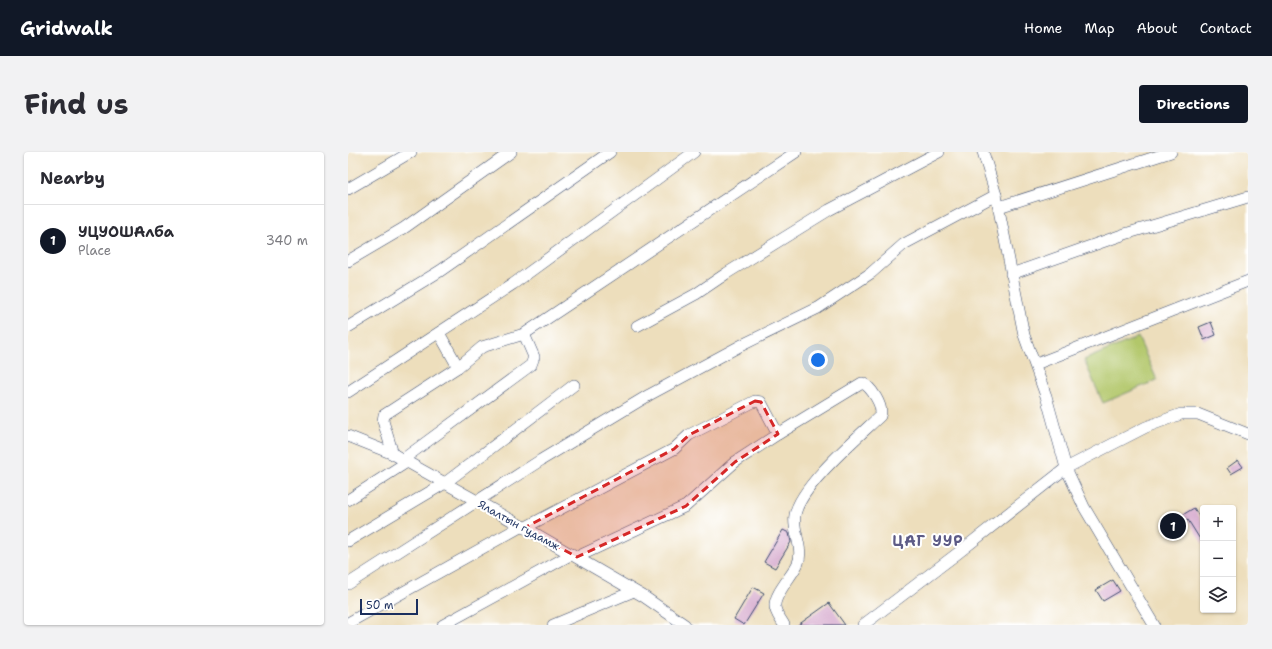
<!DOCTYPE html>
<html lang="en">
<head>
<meta charset="utf-8">
<style>
  body { margin:0; font-family:"Shantell Sans",sans-serif; background:#f2f2f3; color:#2b2b33 }
  .controls { position:absolute; right:12px; bottom:12px; display:grid; overflow:hidden; border-radius:4px; box-shadow:0 1px 3px #0004 }
  .controls button { width:36px; height:36px; display:grid; place-items:center; padding:0; border:0; border-bottom:1px solid #e1e1e2; background:#fff; color:#2b2b33; font:20px sans-serif }
  .scale { position:absolute; left:12px; bottom:10px; width:58px; box-sizing:border-box; padding-left:4px; border:2px solid #1b2f5e; border-top:0; font-size:11px; line-height:14px; white-space:nowrap; color:#1b2f5e; -webkit-text-stroke:3px #fff; paint-order:stroke }
  .you { position:absolute; left:470px; top:208px; width:14px; height:14px; margin:-10px; border:3px solid #fff; border-radius:50%; background:#1a73e8; box-shadow:0 0 0 6px #1a73e833 }
  .badge { display:grid; place-items:center; width:26px; height:26px; border-radius:50%; background:#111827; color:#fff; font-size:13px; font-weight:700 }
  .pin { position:absolute; translate:-50% -50%; border:2px solid #fff; box-shadow:0 1px 4px #0006 }
  .list { margin:0; padding:0; list-style:none }
  h2 { display:flex; justify-content:space-between; align-items:center; height:52px; margin:0; padding:0 16px; font-size:17px }
  h2 small { font-size:13px; font-weight:400; color:#7c7c81 }
  .list li { display:grid; grid-template-columns:26px 1fr auto; gap:12px; align-items:center; box-sizing:border-box; height:72px; padding:0 16px; border-top:1px solid #e1e1e2 }
  .list b { display:block; font-size:15px; white-space:nowrap }
  .list p { margin:0; font-size:13px; white-space:nowrap; color:#7c7c81 }
  .list em { font-size:13px; font-style:normal; color:#7c7c81 }
  .icon { flex:none; width:22px; height:22px; fill:none; stroke:currentColor; stroke-width:2; stroke-linecap:round; stroke-linejoin:round }
  .map { position:relative; flex:none; width:900px; height:473px; overflow:hidden; border-radius:4px }
  header { display:flex; align-items:center; gap:24px; box-sizing:border-box; height:56px; padding:0 20px; background:#111827; color:#fff }
  header strong { font-size:19px }
  nav { display:flex; gap:22px; margin-inline-start:auto; font-size:14px }
  .intro { display:flex; align-items:center; justify-content:space-between; box-sizing:border-box; height:96px; padding:0 24px }
  h1 { margin:0; font-size:28px }
  .button { padding:10px 18px; border-radius:4px; background:#111827; color:#fff; font-size:14px; font-weight:700 }
  main { display:flex; gap:24px; padding:0 24px }
  aside { flex:1; background:#fff; border-radius:4px; box-shadow:0 1px 3px #0004 }
  .map>svg:first-child { display:block }
  .green { fill:#b2c76b; stroke:#667b64 }
  .building { fill:#d7accf }
  .lines { fill:none; stroke-linecap:round; stroke-linejoin:round }
  .minor-casing { stroke:#3a496c; stroke-width:12 }
  .minor { stroke:#fff; stroke-width:11 }
  .marked { fill:#d62828; fill-opacity:0.2; stroke:#d62828; stroke-width:3; stroke-dasharray:8 5; stroke-linejoin:round }
  .labels { text-anchor:middle; stroke-width:4; stroke-linejoin:round; paint-order:stroke }
  .street-label { font-size:11px; fill:#1b2f5e; stroke:#fff }
  .district-label { font-size:15px; font-weight:bold; letter-spacing:1px; fill:#5d5b86; stroke:#fff }
</style>
</head>
<body>
<header>
<strong>Gridwalk</strong>
<nav><a>Home</a><a>Map</a><a>About</a><a>Contact</a></nav>
</header>
<div class="intro"><h1>Find us</h1><a class="button">Directions</a></div>
<main>
<aside>
<h2>Nearby<small></small></h2>
<ul class="list">
<li><span class="badge">1</span><div><b>УЦУОШАлба</b><p>Place</p></div><em>340 m</em></li>
</ul>
</aside>
<div class="map">
<svg width="900" height="473" viewBox="0 0 900 473">
  <rect width="100%" height="100%" fill="#fff"/>
  <filter id="ink" filterUnits="userSpaceOnUse"><feTurbulence type="fractalNoise" baseFrequency=".025" numOctaves="2"/><feDisplacementMap in="SourceGraphic" scale="8" xChannelSelector="R" yChannelSelector="G"/><feConvolveMatrix kernelMatrix="1 2 1 2 8 2 1 2 1" color-interpolation-filters="sRGB"/></filter>
  <filter id="wash" filterUnits="userSpaceOnUse"><feTurbulence type="fractalNoise" baseFrequency=".012" numOctaves="4" result="noise"/><feDisplacementMap in="SourceGraphic" scale="16" xChannelSelector="R" yChannelSelector="G"/><feGaussianBlur stdDeviation="0.9" result="paint"/><feColorMatrix in="noise" values="0 0 0 0 0 0 0 0 0 0 0 0 0 0 0 0 0 1.4 0 .05"/><feComposite in="paint" operator="in"/></filter>
  <g filter="url(#wash)">
    <rect width="100%" height="100%" fill="#eddebc"/>
    <!-- green -->
    <polygon class="green" points="790,185 809,228 755,251 736,208"/>
    <g id="blocks">
      <!-- building -->
      <g class="building">
        <polygon points="863,170 868,183 856,188 851,175"/>
        <polygon points="890,308 895,315 883,322 879,316"/>
        <polygon points="846,356 855,371 855,392 840,368 827,377 829,379 823,382 816,371 821,367 823,370"/>
        <polygon points="435,378 441,381 443,390 427,416 416,410"/>
        <polygon points="765,428 772,439 755,449 748,438"/>
        <polygon points="405,435 416,441 396,473 386,467"/>
        <polygon points="481,451 497,473 450,473"/>
      </g>
    </g>
  </g>
  <g filter="url(#ink)">
    <use href="#blocks" fill-opacity="0" stroke="#3a496c" stroke-width="1"/>
    <g class="lines">
      <!-- minor casing -->
      <g class="minor-casing">
        <g id="minor">
          <polyline points="635,0 648,43 676,183 698,244 718,316 736,355 806,473"/>
          <polyline points="0,37 63,0"/>
          <polyline points="651,55 823,0"/>
          <polyline points="0,109 56,76 163,0"/>
          <polyline points="663,122 777,82 900,45"/>
          <polyline points="289,174 348,142 379,121 481,58 591,0"/>
          <polyline points="0,175 92,119 262,0"/>
          <polyline points="91,181 110,215 134,195 176,182 448,0"/>
          <polyline points="688,212 900,129"/>
          <polyline points="0,240 165,132 346,0"/>
          <polyline points="0,284 45,302 188,382 295,444 337,473"/>
          <polyline points="45,302 35,269 36,263 110,215"/>
          <polyline points="54,308 183,213 186,205 176,182"/>
          <polyline points="0,348 59,310"/>
          <polyline points="176,376 326,297 341,283 407,249 413,250 430,282"/>
          <polyline points="0,389 97,331 226,233"/>
          <path d="M 229,405 L 338,354 L 387,310 L 430,282 L 514,231 C 523,234 536,255 532,264 C 510,285 452,334 447,363 C 444,379 456,396 450,411 C 445,423 426,442 427,454 C 427,461 433,467 436,473"/>
          <polyline points="0,432 193,308 301,243 392,194 470,156 523,121 556,92 648,43"/>
          <polyline points="0,471 174,374"/>
          <polyline points="95,473 224,402"/>
          <polyline points="205,473 286,439"/>
          <polyline points="515,473 610,401 718,316 798,275 833,262 850,262 900,282"/>
        </g>
      </g>
      <!-- minor -->
      <use href="#minor" class="minor"/>
    </g>
  </g>
  <!-- marked area -->
  <path class="marked" d="M 407,249 L 413,250 L 430,282 L 387,310 L 338,354 L 229,405 L 176,376 L 326,297 L 341,283 Z"/>
  <g class="labels">
    <!-- street labels -->
    <g class="street-label">
      <text transform="translate(171 373) rotate(29)" y="4">Ялалтын гудамж</text>
    </g>
    <!-- district labels -->
    <g class="district-label">
      <text x="580" y="394">ЦАГ УУР</text>
    </g>
  </g>
</svg>
<div class="controls">
<button>+</button>
<button>−</button>
<button><svg class="icon" aria-label="layers" viewBox="0 0 24 24"><path d="M12 4l9 5-9 5-9-5zM3 14l9 5 9-5"/></svg></button>
</div>
<div class="scale">50 m</div>
<div class="you"></div>
<div class="pin badge" style="left:825px;top:374px">1</div>
</div>
</main>
</body>
</html>
